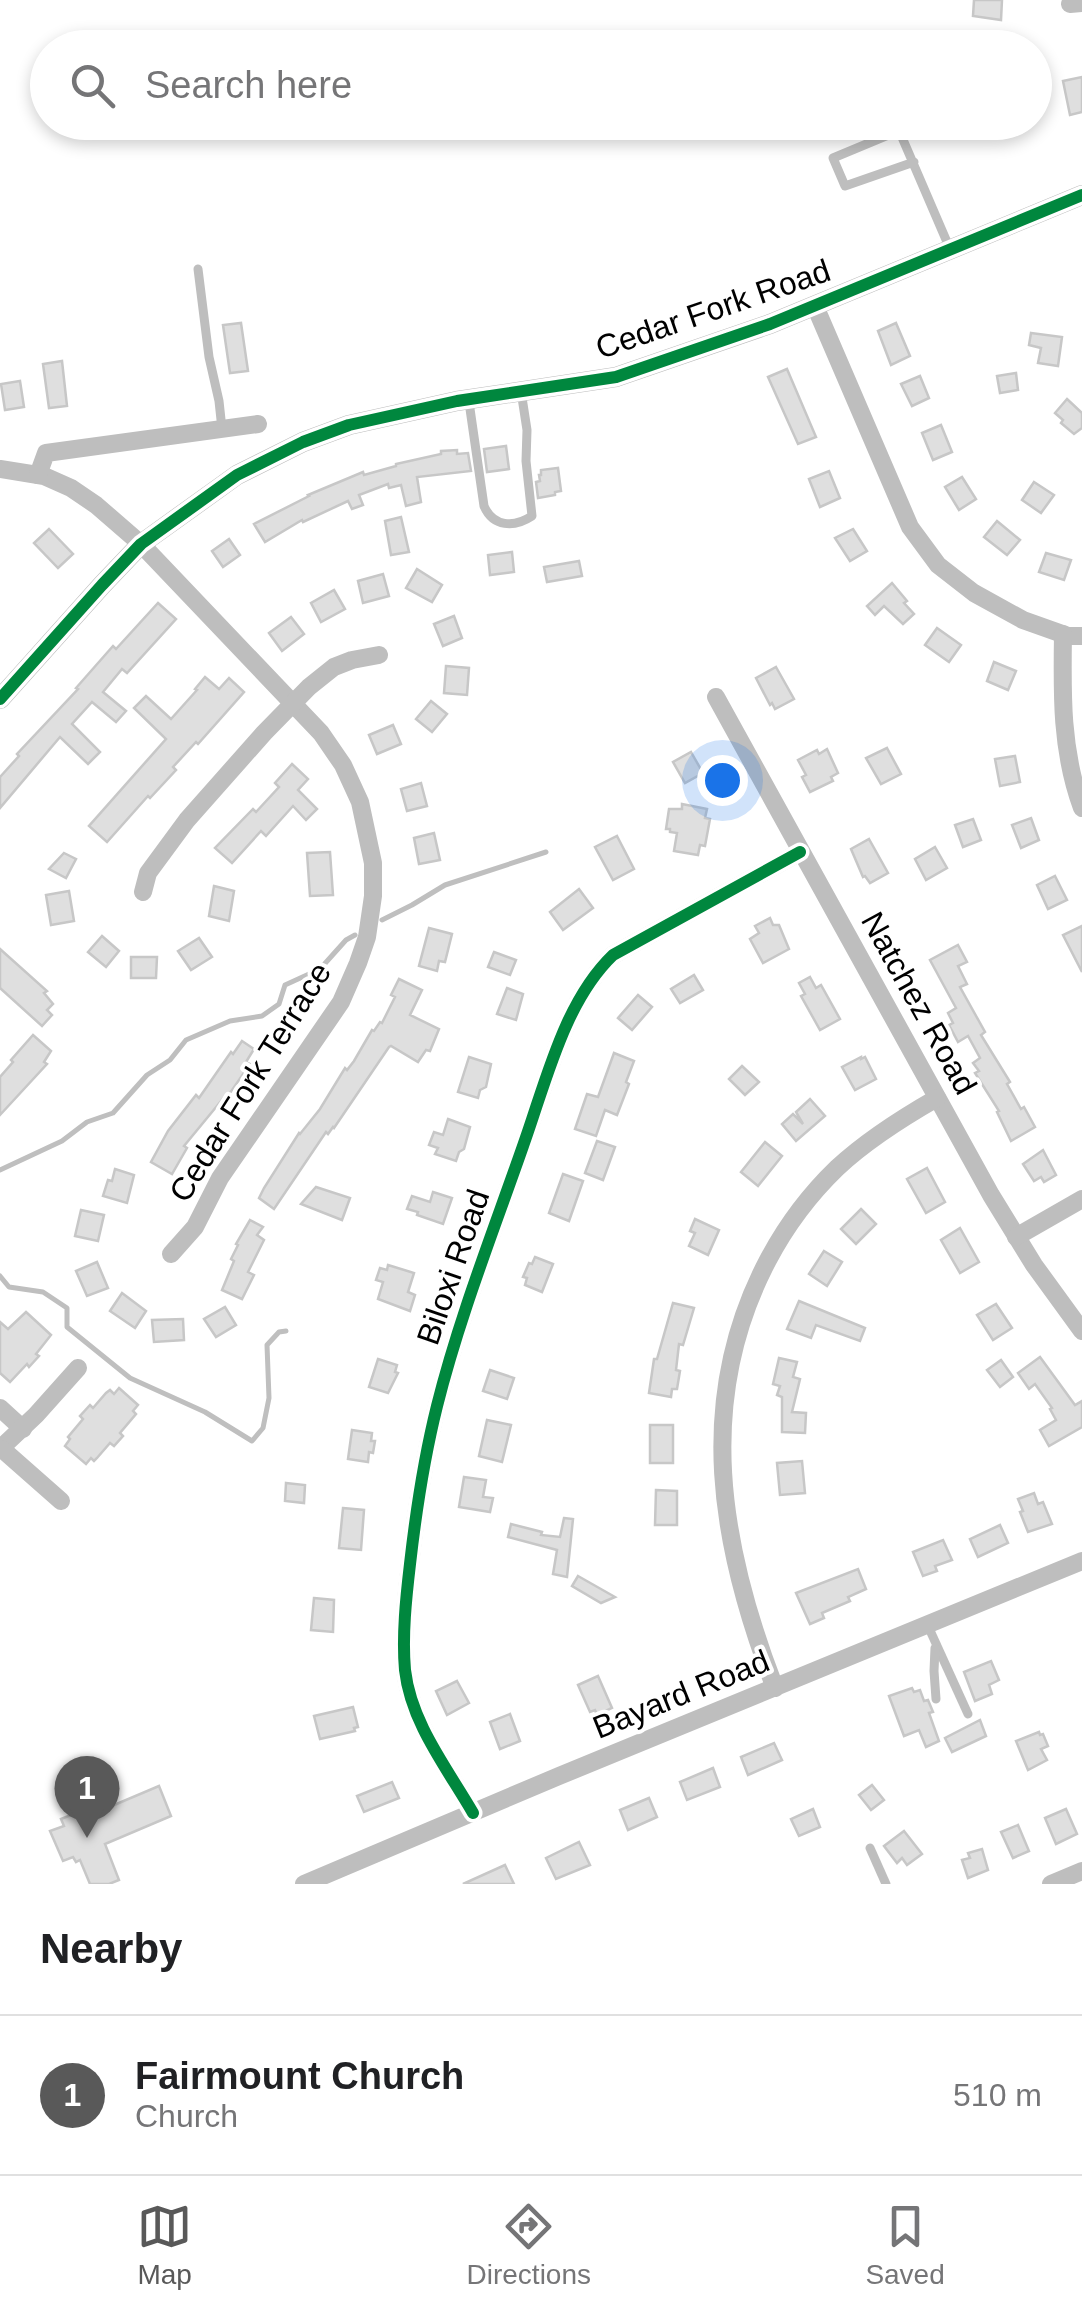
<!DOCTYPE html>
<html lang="en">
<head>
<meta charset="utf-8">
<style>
  body { margin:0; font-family:Arial,sans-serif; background:#f2f2f2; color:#202124 }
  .you { position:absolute; left:722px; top:780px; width:35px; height:35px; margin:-25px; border:8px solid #fff; border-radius:50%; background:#1a73e8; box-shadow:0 0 0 15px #1a73e833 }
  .badge { display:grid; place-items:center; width:65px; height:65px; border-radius:50%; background:#595959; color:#fff; font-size:32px; font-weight:700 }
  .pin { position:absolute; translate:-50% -82px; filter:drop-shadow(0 2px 5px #0008) }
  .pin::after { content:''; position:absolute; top:52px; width:35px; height:30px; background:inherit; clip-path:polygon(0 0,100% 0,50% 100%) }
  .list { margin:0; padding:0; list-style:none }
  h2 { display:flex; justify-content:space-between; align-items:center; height:130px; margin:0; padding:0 40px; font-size:42px }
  h2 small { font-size:32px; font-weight:400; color:#757577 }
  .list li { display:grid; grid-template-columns:65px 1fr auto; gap:30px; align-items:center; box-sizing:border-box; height:160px; padding:0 40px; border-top:2px solid #e0e0e0 }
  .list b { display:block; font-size:38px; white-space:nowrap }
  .list p { margin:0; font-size:32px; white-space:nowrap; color:#757577 }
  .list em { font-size:32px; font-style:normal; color:#757577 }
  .icon { flex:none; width:55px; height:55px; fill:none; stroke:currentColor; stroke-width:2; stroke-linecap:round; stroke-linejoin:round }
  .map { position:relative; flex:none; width:1082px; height:1884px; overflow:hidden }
  .search { position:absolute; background:#fff; box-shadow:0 5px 15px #0003; left:30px; right:30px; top:30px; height:110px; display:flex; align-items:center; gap:25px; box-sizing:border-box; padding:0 35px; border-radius:55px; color:#757577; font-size:38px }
  .sheet { height:290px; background:#fff }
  nav { display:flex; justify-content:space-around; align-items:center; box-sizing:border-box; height:140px; border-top:2px solid #e0e0e0; background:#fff; font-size:28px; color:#757577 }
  nav a { display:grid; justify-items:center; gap:5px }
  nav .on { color:#595959 }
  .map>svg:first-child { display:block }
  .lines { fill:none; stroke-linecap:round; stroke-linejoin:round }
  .stream { stroke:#bfbfbf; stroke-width:5 }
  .building { fill:#dfdfdf; stroke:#c7c7c7; stroke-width:2.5 }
  .service { stroke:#bebebe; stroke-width:9 }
  .minor { stroke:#bebebe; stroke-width:18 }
  .tertiary { stroke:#bebebe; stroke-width:20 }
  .cycleway-casing { stroke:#fff; stroke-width:19 }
  .cycleway { stroke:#00873e; stroke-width:12 }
  .labels { text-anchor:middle; stroke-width:8; stroke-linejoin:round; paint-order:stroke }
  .street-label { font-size:32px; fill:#000; stroke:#fff }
</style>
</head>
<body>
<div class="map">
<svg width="1082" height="1884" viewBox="0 0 1082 1884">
  <rect width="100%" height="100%" fill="#fff"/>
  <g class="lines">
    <!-- stream -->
    <g class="stream">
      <polyline points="382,920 412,905 445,885 546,852"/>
      <polyline points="0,1170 62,1141 87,1122 113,1113 147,1075 170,1060 186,1040 230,1021 262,1016 279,1004 285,985 320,969 346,940 355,935"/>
      <polyline points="0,1276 9,1287 43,1292 67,1308 67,1327 130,1378 205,1412 252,1441 263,1428 269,1398 267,1345 279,1332 286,1331"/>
    </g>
  </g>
  <!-- building -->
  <g class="building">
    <polygon points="974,0 1002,0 1001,20 973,16"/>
    <polygon points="1082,77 1082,112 1070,115 1063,81"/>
    <polygon points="241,323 248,371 230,373 223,325"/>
    <polygon points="896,323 910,356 891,365 878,331"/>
    <polygon points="1031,333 1062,337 1058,366 1038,363 1041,348 1029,345"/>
    <polygon points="62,361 67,406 49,408 43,364"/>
    <polygon points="787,369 816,437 798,444 768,377"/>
    <polygon points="1016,373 1018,390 1000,393 997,376"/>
    <polygon points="920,376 929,398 912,406 901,384"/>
    <polygon points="20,381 24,407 5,410 1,384"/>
    <polygon points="1067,399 1082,413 1082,428 1074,434 1061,423 1063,420 1055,413"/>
    <polygon points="941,425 952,452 933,460 922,433"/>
    <polygon points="506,446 509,469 487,472 484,449"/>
    <polygon points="457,450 457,454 468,453 471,471 417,477 421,502 406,506 401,485 389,488 388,484 359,495 363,505 352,509 348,501 303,522 302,520 265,542 254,524 309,496 308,495 363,472 364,475 396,466 396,464 441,454 441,451"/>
    <polygon points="558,468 561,491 555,492 555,495 538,498 536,482 540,481 539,475 541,475 541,470"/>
    <polygon points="829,471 840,498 820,507 809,479"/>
    <polygon points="962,477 976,499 959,510 945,487"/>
    <polygon points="1034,482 1054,495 1041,513 1022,500"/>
    <polygon points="401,517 409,552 391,555 385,521"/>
    <polygon points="997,521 1020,540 1007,555 984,537"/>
    <polygon points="49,529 73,554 58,568 34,543"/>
    <polygon points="853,529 867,551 850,561 835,538"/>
    <polygon points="229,539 240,555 223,567 212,551"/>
    <polygon points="512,552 514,572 490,575 488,555"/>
    <polygon points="1046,553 1071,560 1064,580 1039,572"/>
    <polygon points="579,561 582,576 547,582 544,567"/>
    <polygon points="417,569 442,585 432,602 406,588"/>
    <polygon points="383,574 389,596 363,603 358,581"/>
    <polygon points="892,583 907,601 904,603 914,614 903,624 884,606 875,615 867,606"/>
    <polygon points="334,590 345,609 321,622 311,603"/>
    <polygon points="158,603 176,619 127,673 122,669 103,692 126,711 116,722 92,702 72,724 100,752 88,764 60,737 0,808 0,777 19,756 17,754 78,689 76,688 113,646 116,649"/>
    <polygon points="454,616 462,638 443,646 434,624"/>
    <polygon points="291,617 304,634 282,651 269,633"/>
    <polygon points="937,628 961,645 949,662 925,645"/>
    <polygon points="994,662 1016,671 1008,690 987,681"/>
    <polygon points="446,666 469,668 467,695 444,693"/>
    <polygon points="776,667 794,699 775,709 772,703 770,705 756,678"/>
    <polygon points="205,677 219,689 229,678 244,692 198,744 196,742 173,767 176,770 150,798 148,796 107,842 89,826 166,739 134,708 146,696 171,719 197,690 195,689"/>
    <polygon points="431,701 447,714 432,732 416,719"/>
    <polygon points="393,725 401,744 377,754 369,735"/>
    <polygon points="887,748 901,774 881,784 866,758"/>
    <polygon points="827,749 838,773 831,777 833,781 810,792 802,777 806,775 798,760 817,750 819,754"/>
    <polygon points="691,752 703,773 685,783 673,762"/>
    <polygon points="1015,756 1020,782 1000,786 995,759"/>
    <polygon points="292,764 308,779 298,790 317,809 306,820 293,806 266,836 261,831 232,863 215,848 253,809 256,812 279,787 275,783"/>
    <polygon points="421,783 427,806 407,811 401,789"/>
    <polygon points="682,804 707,809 705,818 710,819 705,846 700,845 698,855 674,851 677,833 670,832 670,829 666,829 669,809 682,809"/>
    <polygon points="1031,818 1039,840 1021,848 1012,825"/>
    <polygon points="973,819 981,840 963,847 955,825"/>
    <polygon points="434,833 440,860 419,864 414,838"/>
    <polygon points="617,836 634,869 613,880 595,847"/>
    <polygon points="869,839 888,873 870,883 865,876 863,877 851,849"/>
    <polygon points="935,847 947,868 926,880 915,859"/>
    <polygon points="330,852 333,895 310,896 307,853"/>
    <polygon points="64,853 76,859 66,878 49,869"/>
    <polygon points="1055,876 1067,900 1048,909 1037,885"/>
    <polygon points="214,886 234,891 229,921 209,916"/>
    <polygon points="579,889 593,908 563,930 550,912"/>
    <polygon points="69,891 74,921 51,925 46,895"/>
    <polygon points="770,918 773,925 779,925 789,949 763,963 750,939 759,933 755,926"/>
    <polygon points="1082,926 1082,972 1063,935"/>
    <polygon points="429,928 452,934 445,962 439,961 437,971 419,966"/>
    <polygon points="102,936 119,951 106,967 88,952"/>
    <polygon points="199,938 212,957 191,970 178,951"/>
    <polygon points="958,945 967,962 958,966 967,984 960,987 985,1032 981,1035 1010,1082 1007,1084 1021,1109 1024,1107 1035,1127 1011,1141 997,1112 999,1111 975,1073 979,1071 973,1063 980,1058 968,1036 958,1042 949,1025 953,1023 948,1013 956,1008 930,960"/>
    <polygon points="0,949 47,991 44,993 53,1004 47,1010 52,1015 42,1026 0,988"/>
    <polygon points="494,952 516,960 510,975 488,967"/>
    <polygon points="131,957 157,957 156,978 131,978"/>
    <polygon points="694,975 703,990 680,1003 671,989"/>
    <polygon points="810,977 816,988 821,985 840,1019 820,1030 801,996 805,994 799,983"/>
    <polygon points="399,979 422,990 410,1015 439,1029 430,1051 426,1050 418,1062 391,1046 389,1047 334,1128 333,1127 328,1134 326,1132 274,1209 259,1198 264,1188 299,1133 300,1134 320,1109 345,1068 347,1070 354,1061 372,1030 374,1031 380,1022 382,1023 395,997 391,995"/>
    <polygon points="507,988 523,994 516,1020 497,1014"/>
    <polygon points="638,995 652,1007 632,1030 618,1018"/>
    <polygon points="33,1035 51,1051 44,1062 47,1064 0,1115 0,1077 13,1062 11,1060"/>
    <polygon points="242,1041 254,1049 246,1062 250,1064 228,1096 226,1095 184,1146 187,1148 172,1174 151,1162 168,1131 196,1095 199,1098 231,1052 233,1054"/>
    <polygon points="614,1053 634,1061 626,1082 629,1084 617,1115 605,1110 596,1136 575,1129 587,1094 598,1097"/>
    <polygon points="469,1057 491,1064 486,1087 480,1090 478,1098 458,1092"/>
    <polygon points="861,1057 861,1059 865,1057 876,1079 855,1090 842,1067"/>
    <polygon points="742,1066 759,1082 745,1095 729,1079"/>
    <polygon points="810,1099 825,1116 796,1141 782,1124 793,1114 803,1124 796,1112"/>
    <polygon points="448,1119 470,1127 464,1149 459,1152 456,1161 435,1154 438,1148 429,1145 434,1132 443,1135"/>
    <polygon points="597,1141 615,1147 603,1180 585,1173"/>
    <polygon points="765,1142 782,1156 758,1186 741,1172"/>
    <polygon points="1043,1150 1056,1175 1044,1182 1041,1177 1034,1181 1023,1164"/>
    <polygon points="927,1168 945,1202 926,1213 907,1179"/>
    <polygon points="115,1169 134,1175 127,1203 103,1196 108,1180 112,1181"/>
    <polygon points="563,1174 583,1181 569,1221 549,1213"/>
    <polygon points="316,1187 350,1198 342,1220 301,1204"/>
    <polygon points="433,1192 452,1198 443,1224 417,1215 418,1212 407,1209 412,1196 430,1202"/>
    <polygon points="861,1209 876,1224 856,1244 841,1229"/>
    <polygon points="81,1210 104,1215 98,1241 75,1236"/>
    <polygon points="695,1219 719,1230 708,1255 689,1246 695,1233 690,1231"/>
    <polygon points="250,1220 263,1227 257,1235 264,1240 248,1272 254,1275 242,1299 222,1290 234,1261 231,1259 238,1245 236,1244"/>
    <polygon points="960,1228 979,1262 960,1273 941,1240"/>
    <polygon points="824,1251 842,1262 827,1286 809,1274"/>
    <polygon points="535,1257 553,1264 542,1292 525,1285 527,1278 523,1277 529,1263 532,1264"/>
    <polygon points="97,1262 108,1288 87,1296 76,1271"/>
    <polygon points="388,1265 414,1273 408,1292 415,1295 410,1311 378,1299 383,1282 376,1280 380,1268 387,1270"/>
    <polygon points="122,1293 146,1311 135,1328 110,1311"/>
    <polygon points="799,1301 865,1328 860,1341 816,1325 811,1338 787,1329"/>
    <polygon points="673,1303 694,1308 683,1345 679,1344 676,1370 680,1371 677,1389 672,1389 671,1397 649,1393 654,1359 657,1359"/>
    <polygon points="996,1304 1012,1328 993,1340 977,1315"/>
    <polygon points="225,1307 236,1325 216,1337 204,1319"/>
    <polygon points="26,1312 51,1335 36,1354 39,1356 29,1367 27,1364 10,1382 0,1373 0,1322 8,1329"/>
    <polygon points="183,1319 184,1340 154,1342 152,1320"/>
    <polygon points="1040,1357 1075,1405 1082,1401 1082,1427 1049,1446 1040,1430 1056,1420 1050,1409 1052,1408 1035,1384 1029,1389 1018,1373"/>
    <polygon points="779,1358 797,1362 793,1377 800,1379 792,1412 806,1413 805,1433 782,1432 782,1397 777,1395 780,1386 773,1384"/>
    <polygon points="378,1359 397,1365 395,1372 398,1373 388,1393 369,1387"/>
    <polygon points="1001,1360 1013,1377 1000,1387 987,1370"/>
    <polygon points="490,1370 514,1378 507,1399 483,1391"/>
    <polygon points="119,1388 138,1405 133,1411 136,1414 120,1433 123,1436 114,1446 110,1443 97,1458 94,1461 91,1458 86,1464 65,1446 70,1439 68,1437 83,1419 80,1416 90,1405 93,1408 106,1393 110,1390 114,1394"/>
    <polygon points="487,1420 511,1425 502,1462 479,1456"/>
    <rect x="650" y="1425" width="23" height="38"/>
    <polygon points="352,1430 372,1433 371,1441 375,1441 373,1453 369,1452 368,1462 348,1459"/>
    <polygon points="802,1461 805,1493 780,1495 777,1463"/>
    <polygon points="464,1477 486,1480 483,1497 493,1498 490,1512 459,1507"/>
    <polygon points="286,1483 305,1485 304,1503 285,1501"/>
    <polygon points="656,1490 677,1491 677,1525 655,1525"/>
    <polygon points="1034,1493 1038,1504 1043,1502 1052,1524 1028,1532 1020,1512 1023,1511 1018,1499"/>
    <polygon points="343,1508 364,1510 361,1550 339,1548"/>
    <polygon points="564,1518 573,1519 567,1577 553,1574 557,1550 508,1537 511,1524 542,1532 541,1535 560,1537"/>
    <polygon points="1000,1525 1008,1543 978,1557 970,1539"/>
    <polygon points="943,1540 952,1560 935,1566 937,1571 923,1576 913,1552"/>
    <polygon points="858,1569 866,1589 848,1597 850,1601 822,1613 824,1618 810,1624 796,1593"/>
    <polygon points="578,1576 615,1597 601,1603 572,1586"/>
    <polygon points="314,1598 334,1600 333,1632 311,1630"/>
    <polygon points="991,1661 999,1680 989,1685 992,1694 975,1701 964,1672"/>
    <polygon points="598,1676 612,1708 597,1715 595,1710 590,1712 578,1685"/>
    <polygon points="457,1681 469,1703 447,1715 436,1691"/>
    <polygon points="912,1688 914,1692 920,1690 924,1701 928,1700 933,1712 929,1713 939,1741 926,1747 919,1730 904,1736 889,1696"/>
    <polygon points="353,1707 358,1727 354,1728 355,1731 320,1739 314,1716"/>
    <polygon points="510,1714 520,1741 500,1749 490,1722"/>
    <polygon points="980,1720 986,1736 952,1752 945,1738"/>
    <polygon points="1039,1732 1040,1735 1043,1734 1048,1746 1041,1749 1047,1760 1028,1770 1016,1741"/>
    <polygon points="774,1743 782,1760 748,1775 741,1757"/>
    <polygon points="713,1768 720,1787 687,1800 680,1782"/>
    <polygon points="392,1782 399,1798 364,1812 357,1796"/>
    <polygon points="872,1785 884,1800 871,1810 859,1795"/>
    <polygon points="159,1786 171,1816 105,1844 119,1880 109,1884 90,1884 80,1860 76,1862 73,1857 63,1861 50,1831 64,1826 61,1819 91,1807 93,1814"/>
    <polygon points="649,1798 657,1817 628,1830 620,1810"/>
    <polygon points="813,1809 820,1827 799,1836 791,1819"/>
    <polygon points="1066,1809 1077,1834 1056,1844 1045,1818"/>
    <polygon points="1018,1825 1029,1851 1013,1858 1001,1832"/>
    <polygon points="904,1831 922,1854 907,1865 902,1858 897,1863 884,1846"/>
    <polygon points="579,1842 590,1865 556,1879 546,1858"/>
    <polygon points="982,1849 988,1870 968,1878 962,1860 970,1858 968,1853"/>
    <polygon points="505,1865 514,1884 463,1884"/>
  </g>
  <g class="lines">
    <!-- service -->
    <g class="service">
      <polyline points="914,162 845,186 833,158 893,133 901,135 950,249"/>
      <polyline points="198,269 209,357 219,401 222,429"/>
      <path d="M 469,402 L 484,506 C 493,527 514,528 532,516 L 526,461 L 527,430 L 521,391"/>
      <polyline points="928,1626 968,1714"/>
      <polyline points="935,1648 934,1671 936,1699"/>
      <polyline points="870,1848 886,1884"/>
    </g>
    <!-- minor -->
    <g class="minor">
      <polyline points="1070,4 1082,3"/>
      <polyline points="815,306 910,527 938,565 974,593 1023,620 1068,636 1082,636"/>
      <polyline points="0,469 44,476 71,488 96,505 141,544 321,733 343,765 360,802 373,863 373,896 367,937 358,963 341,1002 220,1178 195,1227 171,1254"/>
      <polyline points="38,475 46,453 258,424"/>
      <path d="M 1063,634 C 1062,694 1061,751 1082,808"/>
      <polyline points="716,697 991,1195 1034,1265 1082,1331"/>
      <polyline points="143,892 148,873 187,820 264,733 309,687 334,667 352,660 379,655"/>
      <polyline points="1016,1237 1082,1199"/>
      <polyline points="0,1408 23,1429"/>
      <polyline points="0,1449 36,1415 78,1368"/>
      <polyline points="2,1449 61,1501"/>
      <path d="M 775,1688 C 720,1546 694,1400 768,1260 C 786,1226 809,1195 837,1168 C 867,1140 902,1118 937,1098"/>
      <path d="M 473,1813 C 447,1768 411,1723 405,1670 C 402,1636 406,1598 410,1564 C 416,1511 424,1458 437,1406 C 459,1318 493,1232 523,1146 C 546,1082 564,1002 613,955 L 800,852"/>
      <polyline points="304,1884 559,1776 1082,1561"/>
      <polyline points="1051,1884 1082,1871"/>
    </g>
    <!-- tertiary -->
    <polyline class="tertiary" points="0,699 102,585 141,544 237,475 303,442 349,425 457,401 616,377 770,324 1082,195"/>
    <!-- cycleway casing -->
    <g class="cycleway-casing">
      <g id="cycleway">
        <polyline points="0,699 102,585 141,544 237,475 303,442 349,425 457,401 616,377 770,324 1082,195"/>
        <path d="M 473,1813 C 447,1768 411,1723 405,1670 C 402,1636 406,1598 410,1564 C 416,1511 424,1458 437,1406 C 459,1318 493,1232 523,1146 C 546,1082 564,1002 613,955 L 800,852"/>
      </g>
    </g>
    <!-- cycleway -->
    <use href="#cycleway" class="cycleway"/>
  </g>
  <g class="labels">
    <!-- street labels -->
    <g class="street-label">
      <text transform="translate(713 309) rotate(-19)" y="11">Cedar Fork Road</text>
      <text transform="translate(919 1003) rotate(61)" y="11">Natchez Road</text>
      <text transform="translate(250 1082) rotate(-58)" y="11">Cedar Fork Terrace</text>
      <text transform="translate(453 1267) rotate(-71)" y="11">Biloxi Road</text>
      <text transform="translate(681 1694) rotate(-22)" y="11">Bayard Road</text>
    </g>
  </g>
</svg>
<div class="you"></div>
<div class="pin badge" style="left:87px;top:1838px">1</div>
<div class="search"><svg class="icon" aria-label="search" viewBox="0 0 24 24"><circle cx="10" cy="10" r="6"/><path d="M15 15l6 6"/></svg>Search here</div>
</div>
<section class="sheet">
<h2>Nearby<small></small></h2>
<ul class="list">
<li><span class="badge">1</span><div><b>Fairmount Church</b><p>Church</p></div><em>510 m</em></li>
</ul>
</section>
<nav>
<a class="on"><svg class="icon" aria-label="map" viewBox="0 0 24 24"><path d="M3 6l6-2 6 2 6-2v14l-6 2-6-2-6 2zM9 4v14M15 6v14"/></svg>Map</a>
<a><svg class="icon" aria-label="directions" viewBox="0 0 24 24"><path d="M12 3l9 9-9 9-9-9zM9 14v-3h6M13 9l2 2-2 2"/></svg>Directions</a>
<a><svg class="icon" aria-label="saved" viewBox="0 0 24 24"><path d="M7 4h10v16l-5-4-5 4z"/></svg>Saved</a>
</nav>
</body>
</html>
